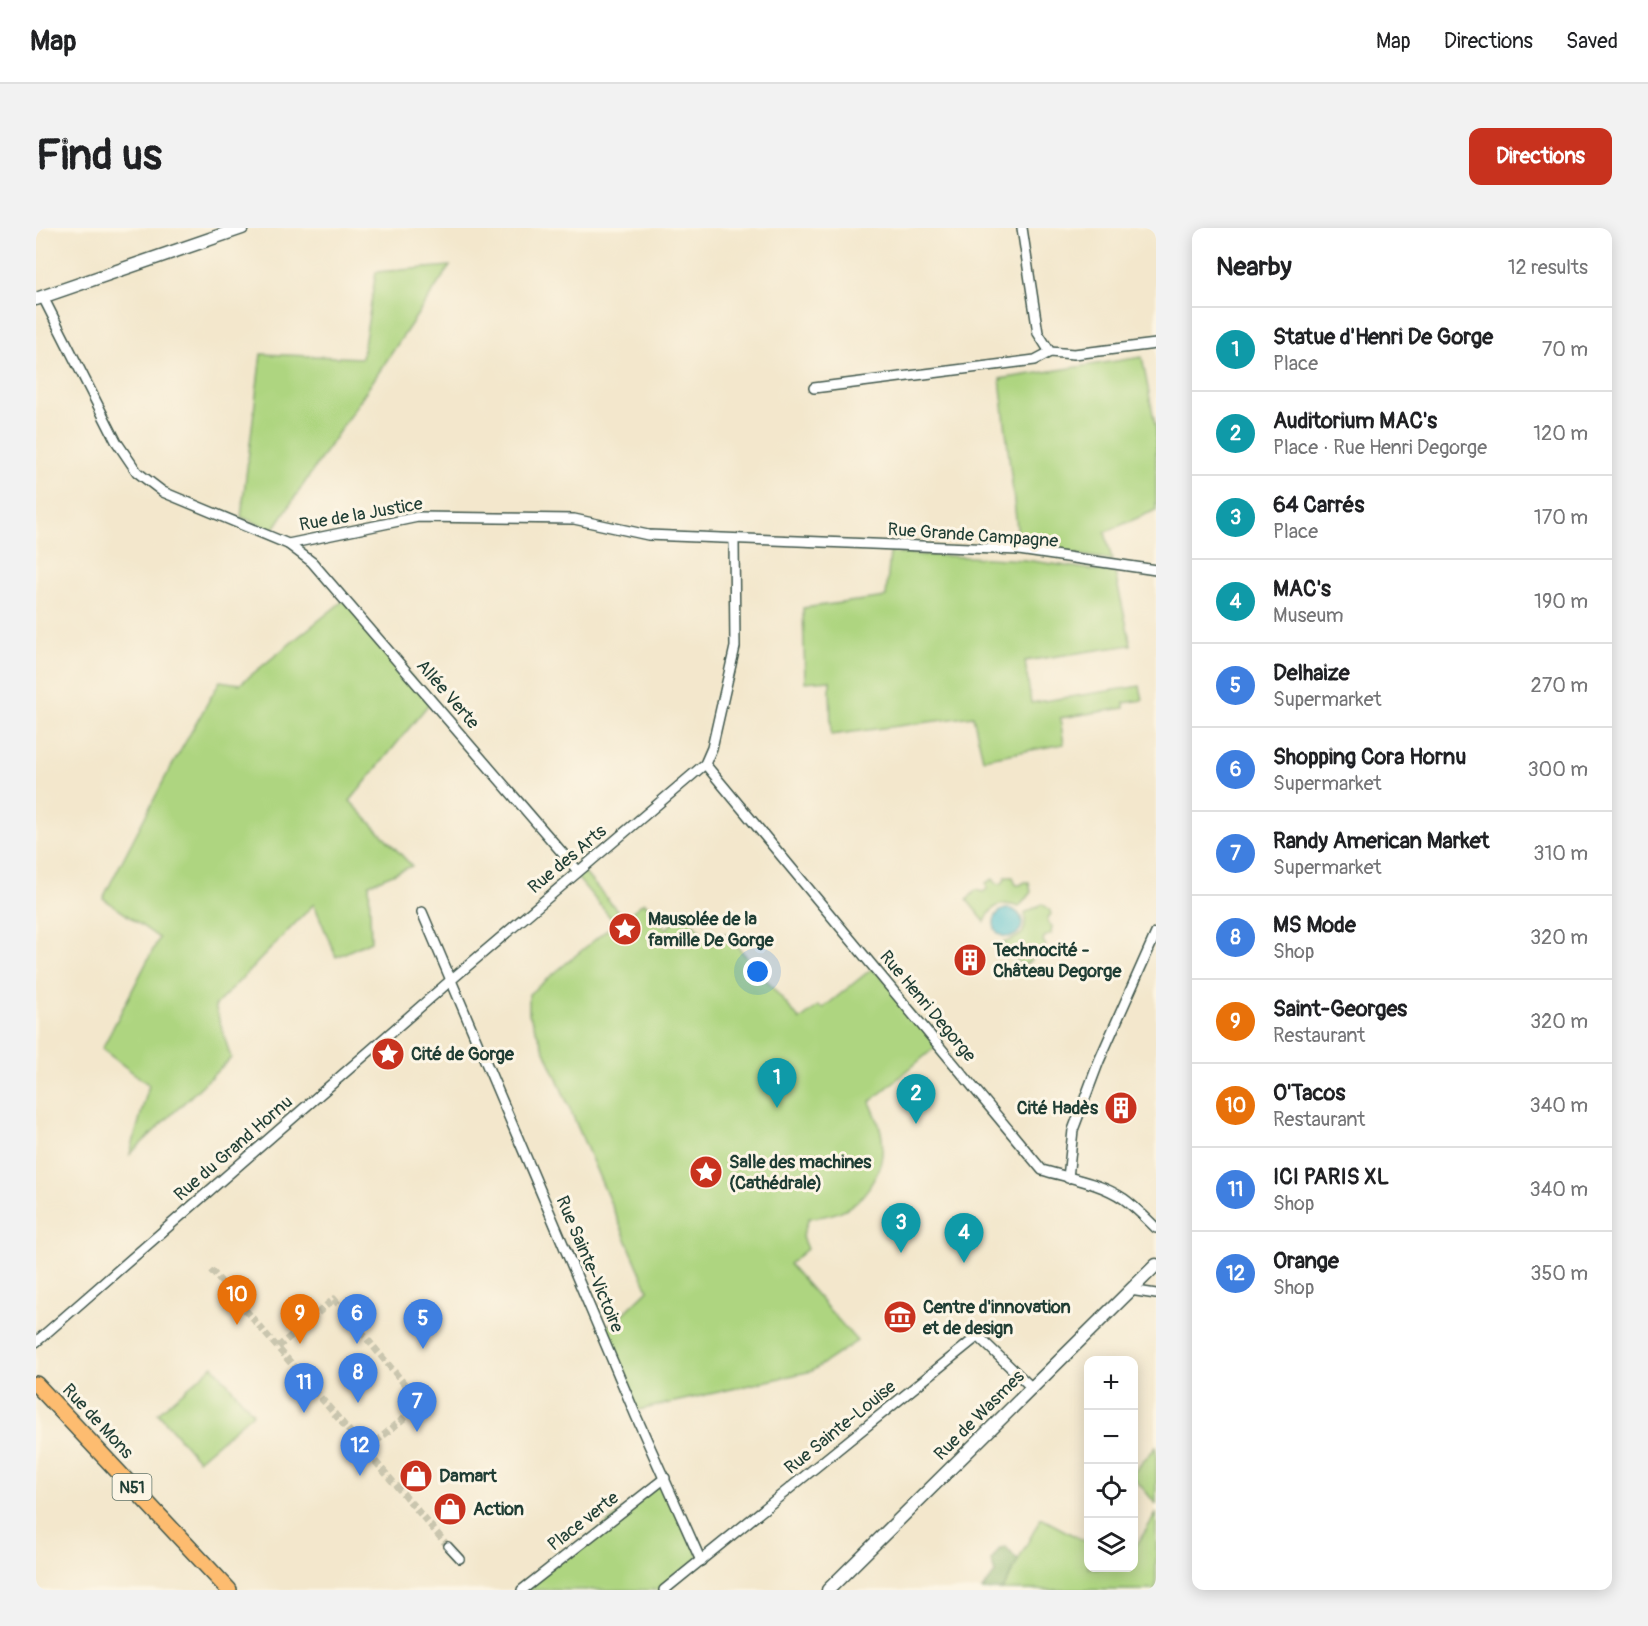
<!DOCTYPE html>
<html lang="en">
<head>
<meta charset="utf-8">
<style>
  body { margin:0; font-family:Pangolin,sans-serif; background:#f2f2f2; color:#202124 }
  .controls { position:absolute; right:18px; bottom:18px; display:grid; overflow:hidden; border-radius:12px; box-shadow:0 3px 15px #0003 }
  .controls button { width:54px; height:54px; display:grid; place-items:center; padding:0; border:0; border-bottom:2px solid #e0e0e0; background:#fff; color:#202124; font:30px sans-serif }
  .you { position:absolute; left:722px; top:744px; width:21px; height:21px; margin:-15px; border:4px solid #fff; border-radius:50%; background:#1a73e8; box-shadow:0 0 0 9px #1a73e833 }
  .badge { display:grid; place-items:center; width:39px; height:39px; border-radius:50%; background:#c8321e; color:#fff; font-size:20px; font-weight:700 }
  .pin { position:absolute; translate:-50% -50px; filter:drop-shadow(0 2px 3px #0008) }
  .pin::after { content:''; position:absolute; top:32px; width:21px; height:18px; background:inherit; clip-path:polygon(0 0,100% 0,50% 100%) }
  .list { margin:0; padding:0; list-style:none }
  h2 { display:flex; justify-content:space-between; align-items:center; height:78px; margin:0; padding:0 24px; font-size:26px }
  h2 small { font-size:20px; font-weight:400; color:#757577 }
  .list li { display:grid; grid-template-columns:39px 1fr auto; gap:18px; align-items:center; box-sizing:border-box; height:84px; padding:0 24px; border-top:2px solid #e0e0e0 }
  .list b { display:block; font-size:22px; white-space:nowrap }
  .list p { margin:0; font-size:20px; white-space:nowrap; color:#757577 }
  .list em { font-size:20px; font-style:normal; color:#757577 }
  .icon { flex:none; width:33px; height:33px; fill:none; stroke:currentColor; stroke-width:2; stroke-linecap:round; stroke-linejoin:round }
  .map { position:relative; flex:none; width:1120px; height:1362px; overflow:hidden; border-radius:12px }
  header { display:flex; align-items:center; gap:36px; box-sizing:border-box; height:84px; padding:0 30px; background:#fff; border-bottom:2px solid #e0e0e0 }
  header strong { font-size:28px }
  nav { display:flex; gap:33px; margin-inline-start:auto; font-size:21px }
  .intro { display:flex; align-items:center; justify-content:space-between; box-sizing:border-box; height:144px; padding:0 36px }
  h1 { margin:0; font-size:42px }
  .button { padding:15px 27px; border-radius:12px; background:#c8321e; color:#fff; font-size:21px; font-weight:700 }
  main { display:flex; gap:36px; padding:0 36px }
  aside { flex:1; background:#fff; border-radius:12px; box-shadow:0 3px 15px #0003 }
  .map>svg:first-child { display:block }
  .green { fill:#aed580; stroke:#66895a; stroke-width:1.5 }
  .forest { fill:#8ab66e; stroke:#547a51; stroke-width:1.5 }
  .water { fill:#52bfcc; stroke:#387e80; stroke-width:1.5 }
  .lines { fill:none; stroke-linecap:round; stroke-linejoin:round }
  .pedestrian-tunnel { stroke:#c9c5ae; stroke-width:7; stroke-dasharray:7 3.5; stroke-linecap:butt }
  .pedestrian-casing { stroke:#3f564b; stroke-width:10 }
  .minor-casing { stroke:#3f564b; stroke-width:12 }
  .tertiary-casing { stroke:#3f564b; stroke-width:15 }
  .primary-casing { stroke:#3f564b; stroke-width:18 }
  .pedestrian { stroke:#fff; stroke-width:7 }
  .minor { stroke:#fff; stroke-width:9 }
  .tertiary { stroke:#fff; stroke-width:12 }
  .primary { stroke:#fdbc70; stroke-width:15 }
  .labels { text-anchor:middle; stroke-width:6; stroke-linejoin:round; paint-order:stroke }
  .shield { fill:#fcf5e5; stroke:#617469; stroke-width:1.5 }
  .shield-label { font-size:16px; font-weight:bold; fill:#1f3d34 }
  .street-label { font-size:18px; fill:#1f3d34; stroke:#fcf5e5 }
  .poi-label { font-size:18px; font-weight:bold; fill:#1f3d34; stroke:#fcf5e5; text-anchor:start }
</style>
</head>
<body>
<header>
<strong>Map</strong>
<nav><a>Map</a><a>Directions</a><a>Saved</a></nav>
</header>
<div class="intro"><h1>Find us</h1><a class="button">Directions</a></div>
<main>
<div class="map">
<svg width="1120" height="1362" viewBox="0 0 1120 1362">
  <rect width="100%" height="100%" fill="#fcf5e5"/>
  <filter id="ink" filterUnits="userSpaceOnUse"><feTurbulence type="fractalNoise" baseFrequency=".0167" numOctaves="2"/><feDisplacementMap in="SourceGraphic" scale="12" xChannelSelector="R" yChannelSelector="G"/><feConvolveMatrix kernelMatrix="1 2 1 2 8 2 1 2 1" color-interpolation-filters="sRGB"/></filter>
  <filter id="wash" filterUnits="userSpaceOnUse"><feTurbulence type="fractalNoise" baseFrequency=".008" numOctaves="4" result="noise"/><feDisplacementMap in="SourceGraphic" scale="24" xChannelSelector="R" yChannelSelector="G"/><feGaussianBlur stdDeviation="1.35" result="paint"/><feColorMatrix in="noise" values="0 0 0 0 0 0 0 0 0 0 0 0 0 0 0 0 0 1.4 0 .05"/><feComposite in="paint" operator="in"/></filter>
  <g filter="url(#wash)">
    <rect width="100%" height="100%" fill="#f3e7cc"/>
    <!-- green -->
    <g class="green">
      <polygon points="414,38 237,302 205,289 225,126 326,130 340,44"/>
      <polygon points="1106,129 1120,202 1120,282 1069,304 1076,332 983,317 964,151"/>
      <polygon points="854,325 989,332 1079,345 1095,417 989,433 995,475 1104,458 1107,472 1088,475 1088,480 1024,490 1028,516 947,531 937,488 795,507 794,452 769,454 767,380 850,369"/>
      <polygon points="308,372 396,472 314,573 376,638 333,656 335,713 300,729 278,676 179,778 195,830 94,926 113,857 66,821 123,710 67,670 129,550 184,453 204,456"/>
      <path d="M 545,641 L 588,690 L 608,674 L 630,701 L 648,685 L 676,717 L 690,705 L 764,792 L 782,778 L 787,780 L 838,739 L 903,816 L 834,874 C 839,886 845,897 846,910 C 848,925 845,938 838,951 C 824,978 803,988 773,990 L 766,1009 L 771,1021 L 753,1036 L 821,1113 L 776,1143 L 598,1183 L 567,1099 L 577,1096 L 612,1062 L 493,786 L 493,766 L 579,695 L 538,646 Z"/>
      <path d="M 969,649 L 977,649 L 980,657 L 984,657 L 989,654 L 993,654 L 995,664 L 983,679 C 965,673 956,676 949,694 L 931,672 L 940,662 L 947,664 L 951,661 L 950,655 L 957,651 L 960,655 L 965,656 L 968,653 Z"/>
      <path d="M 1006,676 L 1013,681 L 1015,686 L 1011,691 L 1012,695 L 1016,698 L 1015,706 L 1008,709 L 1007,713 L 1010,717 L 1005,724 L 998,723 L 996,727 L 996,732 L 986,738 L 967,715 C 985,708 991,708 989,685 Z"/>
      <polygon points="177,1138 217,1185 162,1232 122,1185"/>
      <polygon points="1120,1219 1120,1276 1098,1250 1098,1244"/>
      <polygon points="629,1250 665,1333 628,1362 486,1362"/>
      <polygon points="1120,1286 1120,1362 966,1362 1005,1290 1052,1315 1052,1340 1098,1340 1098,1321"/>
    </g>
    <!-- forest -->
    <polygon class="forest" points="970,1319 982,1333 966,1362 946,1362 959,1345 955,1333 964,1320"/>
    <!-- water -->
    <circle class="water" cx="972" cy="695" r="14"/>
  </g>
  <g filter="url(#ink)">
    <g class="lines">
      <!-- pedestrian-tunnel -->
      <g class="pedestrian-tunnel">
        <polyline points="175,1042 412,1318"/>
        <polyline points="242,1119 298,1071 385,1176 330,1222"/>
      </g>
      <!-- pedestrian casing -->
      <g class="pedestrian-casing">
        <polyline id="pedestrian" points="412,1318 424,1331"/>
      </g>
      <!-- minor casing -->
      <g class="minor-casing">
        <g id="minor">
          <polyline points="986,0 1002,105 1014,124 1038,126 1120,116"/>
          <polyline points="7,69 80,213 101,244 127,264 252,316 276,334 542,643"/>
          <polyline points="778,160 999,132 1014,124"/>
          <polyline points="252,316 382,289 538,291 612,307 983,322 1120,342"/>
          <path d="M 669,536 L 1006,942 C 1033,950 1065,955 1088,971 C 1099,979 1110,990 1120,1000"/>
          <polyline points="386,684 600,1188 665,1333"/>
          <polyline points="1032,950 1037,902 1063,833 1120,705"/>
          <polyline points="1094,1062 1120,1066"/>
          <polyline points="0,1114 415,752 669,536 676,520 699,419 698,312"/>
          <polyline points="486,1362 629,1250"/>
          <polyline points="628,1362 942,1108 996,1160"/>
        </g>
      </g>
      <!-- tertiary casing -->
      <g class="tertiary-casing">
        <g id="tertiary">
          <polyline points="0,71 206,0"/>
          <polyline points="792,1362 1120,1037"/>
        </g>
      </g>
      <!-- primary casing -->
      <g class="primary-casing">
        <polyline id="primary" points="0,1156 193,1362"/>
      </g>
      <!-- pedestrian -->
      <use href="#pedestrian" class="pedestrian"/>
      <!-- minor -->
      <use href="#minor" class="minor"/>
      <!-- tertiary -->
      <use href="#tertiary" class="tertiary"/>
      <!-- primary -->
      <use href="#primary" class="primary"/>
    </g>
  </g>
  <!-- icons -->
  <defs>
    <g id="sight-disc" transform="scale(1.725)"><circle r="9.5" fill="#c8321e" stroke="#fcf5e5"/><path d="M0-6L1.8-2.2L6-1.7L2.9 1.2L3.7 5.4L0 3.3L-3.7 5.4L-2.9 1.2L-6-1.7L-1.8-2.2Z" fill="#fff"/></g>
    <g id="building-disc" transform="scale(1.725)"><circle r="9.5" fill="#c8321e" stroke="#fcf5e5"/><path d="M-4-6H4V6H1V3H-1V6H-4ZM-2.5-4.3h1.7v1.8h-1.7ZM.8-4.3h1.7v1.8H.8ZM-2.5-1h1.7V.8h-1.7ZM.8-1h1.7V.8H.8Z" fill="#fff"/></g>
    <g id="museum-disc" transform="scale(1.725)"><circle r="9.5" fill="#c8321e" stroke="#fcf5e5"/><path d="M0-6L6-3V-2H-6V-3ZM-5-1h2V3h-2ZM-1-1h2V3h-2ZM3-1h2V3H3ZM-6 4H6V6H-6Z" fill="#fff"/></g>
    <g id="shop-disc" transform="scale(1.725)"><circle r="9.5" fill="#c8321e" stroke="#fcf5e5"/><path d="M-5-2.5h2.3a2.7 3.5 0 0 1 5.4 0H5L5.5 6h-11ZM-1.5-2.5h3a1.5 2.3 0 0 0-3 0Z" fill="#fff"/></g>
  </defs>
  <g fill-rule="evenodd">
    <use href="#sight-disc" x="589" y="701"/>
    <use href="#building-disc" x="934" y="732"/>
    <use href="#sight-disc" x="352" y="826"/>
    <use href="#building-disc" x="1085" y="880"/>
    <use href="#sight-disc" x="670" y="944"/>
    <use href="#museum-disc" x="864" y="1089"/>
    <use href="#shop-disc" x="380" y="1248"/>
    <use href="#shop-disc" x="414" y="1281"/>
  </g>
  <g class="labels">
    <!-- shield labels -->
    <rect class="shield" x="76.5" y="1246" width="39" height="26" rx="4.5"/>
    <g class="shield-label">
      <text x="96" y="1265">N51</text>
    </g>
    <!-- street labels -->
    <g class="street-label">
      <text transform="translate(325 286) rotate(-10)" y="6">Rue de la Justice</text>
      <text transform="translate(937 307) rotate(4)" y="6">Rue Grande Campagne</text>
      <text transform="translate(412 466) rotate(49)" y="6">Allée Verte</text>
      <text transform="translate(531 631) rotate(-40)" y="6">Rue des Arts</text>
      <text transform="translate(892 778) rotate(50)" y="6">Rue Henri Degorge</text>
      <text transform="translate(197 920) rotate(-41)" y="6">Rue du Grand Hornu</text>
      <text transform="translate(554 1036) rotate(67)" y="6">Rue Sainte-Victoire</text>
      <text transform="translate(943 1187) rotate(-45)" y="6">Rue de Wasmes</text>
      <text transform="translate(62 1193) rotate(47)" y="6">Rue de Mons</text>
      <text transform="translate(804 1199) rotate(-39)" y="6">Rue Sainte-Louise</text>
      <text transform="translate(547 1293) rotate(-38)" y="6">Place verte</text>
    </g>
    <!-- poi labels -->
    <g class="poi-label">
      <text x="612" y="697">Mausolée de la<tspan x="612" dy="21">famille De Gorge</tspan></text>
      <text x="957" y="728">Technocité -<tspan x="957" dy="21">Château Degorge</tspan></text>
      <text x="375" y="832">Cité de Gorge</text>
      <text x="1062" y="886" text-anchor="end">Cité Hadès</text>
      <text x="693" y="940">Salle des machines<tspan x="693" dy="21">(Cathédrale)</tspan></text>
      <text x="887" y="1085">Centre d'innovation<tspan x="887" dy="21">et de design</tspan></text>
      <text x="403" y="1254">Damart</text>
      <text x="437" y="1287">Action</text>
    </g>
  </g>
</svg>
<div class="controls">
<button>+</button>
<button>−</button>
<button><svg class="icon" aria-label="locate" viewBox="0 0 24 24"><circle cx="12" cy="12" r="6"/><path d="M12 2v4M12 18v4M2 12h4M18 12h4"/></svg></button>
<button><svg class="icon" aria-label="layers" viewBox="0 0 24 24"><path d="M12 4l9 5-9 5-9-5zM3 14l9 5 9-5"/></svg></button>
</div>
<div class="you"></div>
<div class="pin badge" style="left:741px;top:880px;background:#0f9aa8">1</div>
<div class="pin badge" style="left:880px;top:896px;background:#0f9aa8">2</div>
<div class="pin badge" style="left:865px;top:1025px;background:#0f9aa8">3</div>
<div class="pin badge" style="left:928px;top:1035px;background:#0f9aa8">4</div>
<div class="pin badge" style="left:387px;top:1121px;background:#3f7fe0">5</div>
<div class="pin badge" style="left:321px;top:1116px;background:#3f7fe0">6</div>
<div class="pin badge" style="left:381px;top:1204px;background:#3f7fe0">7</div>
<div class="pin badge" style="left:322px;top:1175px;background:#3f7fe0">8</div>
<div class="pin badge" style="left:264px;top:1116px;background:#e8710a">9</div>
<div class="pin badge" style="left:201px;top:1097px;background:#e8710a">10</div>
<div class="pin badge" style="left:268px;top:1185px;background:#3f7fe0">11</div>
<div class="pin badge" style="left:324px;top:1248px;background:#3f7fe0">12</div>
</div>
<aside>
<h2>Nearby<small>12 results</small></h2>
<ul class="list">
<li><span class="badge" style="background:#0f9aa8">1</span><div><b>Statue d'Henri De Gorge</b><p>Place</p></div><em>70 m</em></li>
<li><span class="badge" style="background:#0f9aa8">2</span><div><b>Auditorium MAC's</b><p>Place · Rue Henri Degorge</p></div><em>120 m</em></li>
<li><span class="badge" style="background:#0f9aa8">3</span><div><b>64 Carrés</b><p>Place</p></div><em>170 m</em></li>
<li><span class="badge" style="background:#0f9aa8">4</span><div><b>MAC's</b><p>Museum</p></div><em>190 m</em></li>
<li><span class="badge" style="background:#3f7fe0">5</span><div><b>Delhaize</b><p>Supermarket</p></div><em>270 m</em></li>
<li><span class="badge" style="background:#3f7fe0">6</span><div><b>Shopping Cora Hornu</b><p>Supermarket</p></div><em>300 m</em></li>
<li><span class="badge" style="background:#3f7fe0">7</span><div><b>Randy American Market</b><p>Supermarket</p></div><em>310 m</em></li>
<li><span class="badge" style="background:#3f7fe0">8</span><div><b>MS Mode</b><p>Shop</p></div><em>320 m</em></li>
<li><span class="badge" style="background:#e8710a">9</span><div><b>Saint-Georges</b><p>Restaurant</p></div><em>320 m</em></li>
<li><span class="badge" style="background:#e8710a">10</span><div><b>O'Tacos</b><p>Restaurant</p></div><em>340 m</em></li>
<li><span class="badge" style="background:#3f7fe0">11</span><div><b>ICI PARIS XL</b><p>Shop</p></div><em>340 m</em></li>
<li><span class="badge" style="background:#3f7fe0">12</span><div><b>Orange</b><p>Shop</p></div><em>350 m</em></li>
</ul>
</aside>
</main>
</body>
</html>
